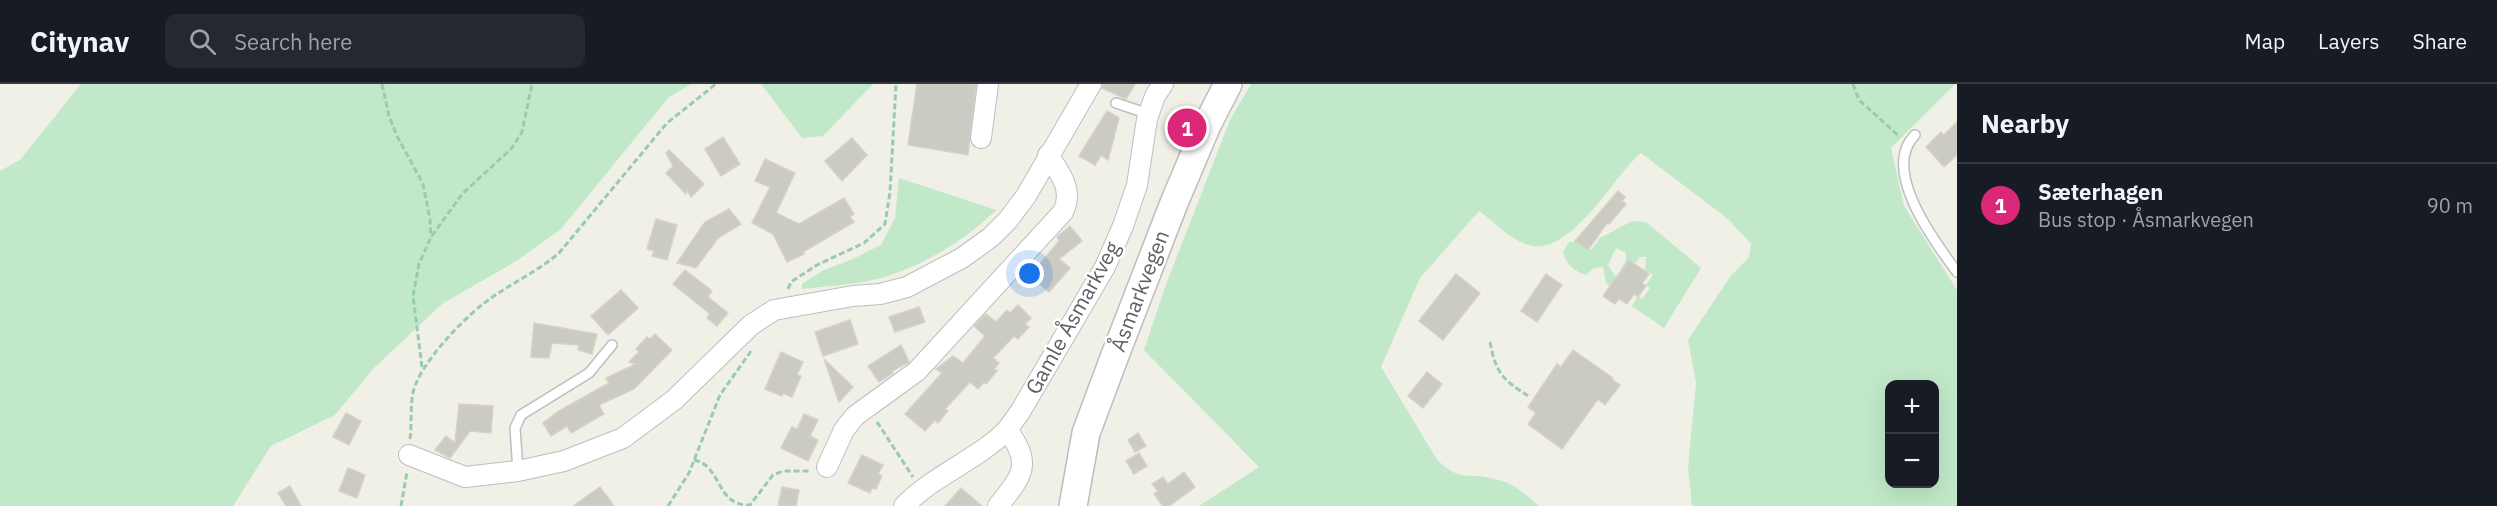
<!DOCTYPE html>
<html lang="en">
<head>
<meta charset="utf-8">
<style>
  body { margin:0; font-family:"IBM Plex Sans",sans-serif; background:#242831; color:#f1f3f6 }
  .controls { position:absolute; right:18px; bottom:18px; display:grid; overflow:hidden; border-radius:12px; box-shadow:0 6px 24px #0002 }
  .controls button { width:54px; height:54px; display:grid; place-items:center; padding:0; border:0; border-bottom:2px solid #363941; background:#171b24; color:#f1f3f6; font:30px sans-serif }
  .you { position:absolute; left:1030px; top:190px; width:21px; height:21px; margin:-15px; border:4px solid #fff; border-radius:50%; background:#1a73e8; box-shadow:0 0 0 9px #1a73e833 }
  .badge { display:grid; place-items:center; width:39px; height:39px; border-radius:50%; background:#db2777; color:#fff; font-size:20px; font-weight:700 }
  .pin { position:absolute; translate:-50% -50%; border:3px solid #fff; box-shadow:0 2px 6px #0006 }
  .list { margin:0; padding:0; list-style:none }
  h2 { display:flex; justify-content:space-between; align-items:center; height:78px; margin:0; padding:0 24px; font-size:26px }
  h2 small { font-size:20px; font-weight:400; color:#9ea1a6 }
  .list li { display:grid; grid-template-columns:39px 1fr auto; gap:18px; align-items:center; box-sizing:border-box; height:84px; padding:0 24px; border-top:2px solid #363941 }
  .list b { display:block; font-size:22px; white-space:nowrap }
  .list p { margin:0; font-size:20px; white-space:nowrap; color:#9ea1a6 }
  .list em { font-size:20px; font-style:normal; color:#9ea1a6 }
  .icon { flex:none; width:33px; height:33px; fill:none; stroke:currentColor; stroke-width:2; stroke-linecap:round; stroke-linejoin:round }
  .map { position:relative; flex:none; width:1957px; height:422px; overflow:hidden }
  header { display:flex; align-items:center; gap:36px; box-sizing:border-box; height:84px; padding:0 30px; background:#171b24; border-bottom:2px solid #363941 }
  header strong { font-size:28px }
  nav { display:flex; gap:33px; margin-inline-start:auto; font-size:21px }
  .search { width:420px; height:54px; background:#242831; display:flex; align-items:center; gap:15px; box-sizing:border-box; padding:0 21px; border-radius:12px; color:#9ea1a6; font-size:22px }
  main { display:flex }
  aside { flex:1; background:#171b24 }
  .map>svg:first-child { display:block }
  .green { fill:#c1e9c9; fill-rule:evenodd }
  .building { fill:#cbcac3; stroke:#d5d3c3; stroke-width:1.5 }
  .lines { fill:none; stroke-linecap:round; stroke-linejoin:round }
  .service-casing { stroke:#bdbec5; stroke-width:12 }
  .minor-casing { stroke:#bdbec5; stroke-width:22 }
  .secondary-casing { stroke:#bbbdc4; stroke-width:30 }
  .path { stroke:#99cbb1; stroke-width:3; stroke-dasharray:6 3; stroke-linecap:butt }
  .service { stroke:#fff; stroke-width:9 }
  .minor { stroke:#fff; stroke-width:20 }
  .secondary { stroke:#fff; stroke-width:27 }
  .labels { text-anchor:middle; stroke-width:5; stroke-linejoin:round; paint-order:stroke }
  .street-label { font-size:21px; fill:#5d6067; stroke:#fff }
</style>
</head>
<body>
<header>
<strong>Citynav</strong>
<div class="search"><svg class="icon" aria-label="search" viewBox="0 0 24 24"><circle cx="10" cy="10" r="6"/><path d="M15 15l6 6"/></svg>Search here</div>
<nav><a>Map</a><a>Layers</a><a>Share</a></nav>
</header>
<main>
<div class="map">
<svg width="1957" height="422" viewBox="0 0 1957 422">
  <rect width="100%" height="100%" fill="#f0f0e6"/>
  <!-- green -->
  <g class="green">
    <polygon points="81,0 691,0 668,14 561,145 518,176 442,220 374,284 335,331 271,362 233,422 0,422 0,87 20,76"/>
    <polygon points="761,0 873,0 823,52 802,54"/>
    <path d="M 1251,0 L 1955,0 L 1891,64 L 1904,122 L 1957,206 L 1957,422 L 1692,422 L 1688,383 L 1696,299 L 1688,256 L 1730,193 L 1749,173 L 1751,160 L 1728,135 L 1641,69 C 1613,92 1571,174 1528,161 C 1509,155 1495,138 1479,127 L 1420,194 L 1381,283 L 1436,374 C 1458,399 1468,388 1495,395 C 1513,399 1526,410 1539,422 L 1199,422 L 1259,383 L 1144,266 L 1165,203 L 1230,36 ZM 1890,300 L 1934,300 L 1934,400 L 1890,400 Z"/>
    <path d="M 899,94 L 996,126 C 967,155 921,183 881,194 C 856,201 828,202 802,205 L 802,200 L 824,186 L 853,175 L 881,161 L 895,134 Z"/>
    <path d="M 1632,137 L 1646,138 L 1701,184 L 1664,244 L 1632,222 L 1638,212 L 1642,215 L 1650,204 L 1646,201 L 1653,191 L 1645,186 L 1646,173 L 1640,173 L 1636,179 L 1632,177 L 1624,188 L 1621,185 L 1626,177 L 1626,169 L 1616,164 L 1608,181 L 1618,196 L 1612,204 L 1606,199 L 1603,183 L 1594,184 L 1586,191 C 1572,186 1567,181 1563,168 L 1569,158 L 1578,157 L 1591,166 L 1600,154 Z"/>
  </g>
  <!-- building -->
  <g class="building">
    <polygon points="917,0 976,0 968,71 908,61"/>
    <polygon points="1103,0 1135,0 1126,15 1102,4"/>
    <polygon points="1107,27 1119,34 1108,76 1101,71 1095,81 1079,72"/>
    <polygon points="1957,38 1957,71 1944,83 1926,63 1941,48 1944,51"/>
    <polygon points="723,53 740,80 721,92 705,65"/>
    <polygon points="852,54 867,71 842,97 825,77"/>
    <polygon points="669,66 704,100 691,113 687,106 686,110 666,89 673,82 666,69"/>
    <polygon points="765,75 795,89 776,129 799,140 844,114 854,130 850,133 854,138 803,168 804,170 787,178 773,150 752,139 770,103 755,97"/>
    <polygon points="1618,107 1625,113 1622,117 1626,120 1609,140 1607,139 1588,166 1575,157"/>
    <polygon points="729,125 741,140 718,154 696,184 677,179 705,138"/>
    <polygon points="656,135 677,141 667,176 652,172 654,167 647,165"/>
    <polygon points="1070,142 1082,157 1059,175 1070,184 1049,208 1030,192 1059,157 1057,153"/>
    <polygon points="1629,176 1649,190 1642,199 1646,202 1638,213 1634,210 1627,220 1619,215 1615,220 1603,212"/>
    <polygon points="685,186 712,207 708,213 728,229 717,242 707,234 710,230 673,200"/>
    <polygon points="1456,190 1480,209 1443,256 1419,237"/>
    <polygon points="1546,190 1562,201 1537,238 1521,227"/>
    <polygon points="621,206 638,224 608,251 591,232"/>
    <polygon points="1018,221 1031,234 1025,240 1029,243 1018,255 1014,252 993,274 999,279 994,285 997,287 986,300 984,298 978,305 970,298 945,325 948,327 938,339 935,336 925,347 905,330 942,289 936,285 953,272 963,279 985,252 974,242 986,230 996,238 1007,226 1010,229"/>
    <polygon points="919,223 925,238 895,248 889,233"/>
    <polygon points="850,236 858,260 823,272 815,248"/>
    <polygon points="534,239 597,250 592,270 578,266 579,261 552,259 549,274 531,273"/>
    <polygon points="655,250 672,266 634,305 599,321 604,330 571,349 567,342 551,352 543,339 559,327 609,299 606,294 636,280 629,278 639,268 636,265 647,253 650,255"/>
    <polygon points="901,261 909,278 892,287 893,289 879,298 868,282"/>
    <polygon points="1573,266 1613,294 1612,295 1620,301 1605,321 1598,315 1562,365 1528,340 1536,329 1528,323 1557,280 1561,283"/>
    <polygon points="781,268 803,278 797,291 801,292 792,313 783,309 782,312 765,305"/>
    <polygon points="824,275 853,303 839,318"/>
    <polygon points="1427,288 1442,300 1423,324 1408,312"/>
    <polygon points="459,320 493,322 491,349 470,347 450,374 435,366 446,352 455,359"/>
    <polygon points="346,329 361,337 349,361 333,353"/>
    <polygon points="804,330 818,336 810,352 818,356 808,377 781,364 792,343 797,345"/>
    <polygon points="1138,349 1146,362 1135,368 1128,356"/>
    <polygon points="1139,369 1147,382 1134,390 1126,377"/>
    <polygon points="862,371 883,381 878,390 882,392 876,405 872,404 870,409 848,399"/>
    <polygon points="348,384 365,391 357,414 339,407"/>
    <polygon points="1184,388 1195,403 1169,422 1163,422 1154,410 1158,407 1152,400 1163,393 1168,400"/>
    <polygon points="290,402 301,422 286,422 278,409"/>
    <polygon points="600,403 614,422 573,422"/>
    <polygon points="782,403 799,406 796,422 778,422"/>
    <polygon points="961,404 982,422 945,422"/>
  </g>
  <g class="lines">
    <!-- service casing -->
    <g class="service-casing">
      <g id="service">
        <polyline points="1116,19 1149,30"/>
        <path d="M 1915,51 C 1880,86 1935,158 1957,188"/>
        <polyline points="518,387 515,344 521,331 589,289 612,261"/>
      </g>
    </g>
    <!-- minor casing -->
    <g class="minor-casing">
      <g id="minor">
        <polyline points="981,54 988,0"/>
        <polyline points="409,371 465,393 518,387 564,377 623,354 674,316 751,241 774,226 853,212 880,210 907,203 962,174 991,153 1008,136 1026,112 1091,0"/>
        <path d="M 827,383 L 844,346 L 855,332 L 917,287 L 1063,128 C 1074,106 1060,89 1048,71"/>
        <path d="M 904,422 C 934,391 977,376 1007,346"/>
        <path d="M 998,422 C 1021,393 1034,380 1007,346 L 1020,328 L 1105,183 L 1123,142 L 1137,101 L 1147,35 L 1155,12 L 1163,0"/>
      </g>
    </g>
    <!-- secondary casing -->
    <g class="secondary-casing">
      <polyline id="secondary" points="1073,422 1086,349 1114,274 1174,119 1207,41 1228,0"/>
    </g>
    <!-- path -->
    <g class="path">
      <polyline points="382,0 389,32 397,52 423,100 430,135 431,153"/>
      <polyline points="1853,0 1859,16 1900,53"/>
      <polyline points="788,205 791,198 817,181 864,159 885,140 890,108 896,0"/>
      <path d="M 1490,258 C 1496,290 1503,296 1530,313"/>
      <polyline points="422,283 413,212 419,180 431,153 463,109 511,65 522,48 532,0"/>
      <polyline points="877,338 913,393"/>
      <path d="M 410,355 C 412,340 410,324 413,309 C 418,282 461,237 483,220 C 507,201 536,189 559,169 L 667,39 L 716,0"/>
      <path d="M 694,376 C 723,382 715,422 750,421 L 773,391 L 783,387 L 811,387"/>
      <polyline points="401,422 407,388"/>
      <polyline points="668,422 689,389 720,311 751,267"/>
    </g>
    <!-- service -->
    <use href="#service" class="service"/>
    <!-- minor -->
    <use href="#minor" class="minor"/>
    <!-- secondary -->
    <use href="#secondary" class="secondary"/>
  </g>
  <g class="labels">
    <!-- street labels -->
    <g class="street-label">
      <text transform="translate(1140 207) rotate(-69)" y="7">Åsmarkvegen</text>
      <text transform="translate(1073 234) rotate(-61)" y="7">Gamle Åsmarkveg</text>
    </g>
  </g>
</svg>
<div class="controls">
<button>+</button>
<button>−</button>
</div>
<div class="you"></div>
<div class="pin badge" style="left:1187px;top:44px">1</div>
</div>
<aside>
<h2>Nearby<small></small></h2>
<ul class="list">
<li><span class="badge">1</span><div><b>Sæterhagen</b><p>Bus stop · Åsmarkvegen</p></div><em>90 m</em></li>
</ul>
</aside>
</main>
</body>
</html>
